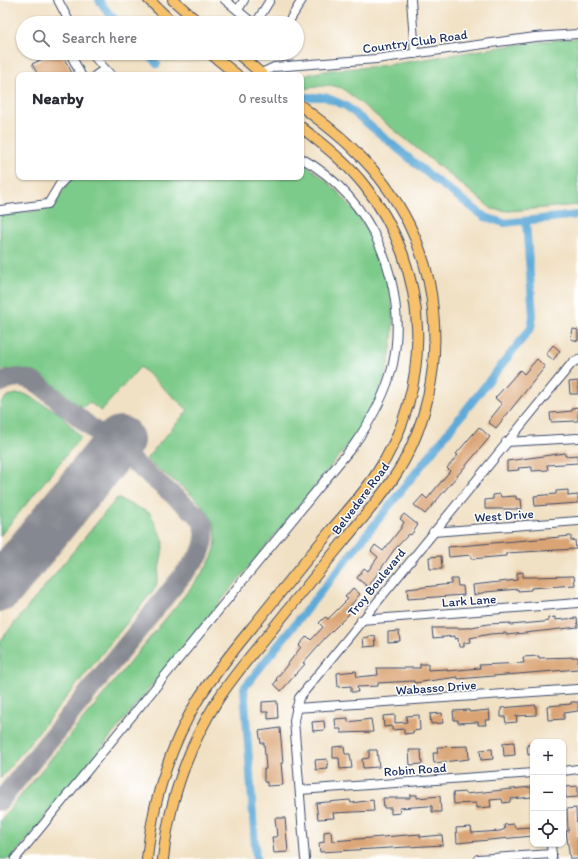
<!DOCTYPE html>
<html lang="en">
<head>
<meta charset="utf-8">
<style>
  body { margin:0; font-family:Itim,sans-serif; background:#f7f7f7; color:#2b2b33 }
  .controls { position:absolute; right:12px; bottom:12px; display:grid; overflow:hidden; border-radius:8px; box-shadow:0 1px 3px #0004 }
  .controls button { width:36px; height:36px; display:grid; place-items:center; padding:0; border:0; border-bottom:1px solid #e1e1e2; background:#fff; color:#2b2b33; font:20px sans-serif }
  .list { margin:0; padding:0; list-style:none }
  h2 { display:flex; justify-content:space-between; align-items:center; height:52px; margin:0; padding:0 16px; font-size:17px }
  h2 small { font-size:13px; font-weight:400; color:#7c7c81 }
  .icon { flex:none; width:22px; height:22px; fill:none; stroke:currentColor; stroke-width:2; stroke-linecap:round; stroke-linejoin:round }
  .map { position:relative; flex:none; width:578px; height:859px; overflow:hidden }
  .search { position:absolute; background:#fff; box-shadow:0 1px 3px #0004; left:16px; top:16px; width:288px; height:44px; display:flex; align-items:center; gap:10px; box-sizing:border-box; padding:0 14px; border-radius:22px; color:#7c7c81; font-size:15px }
  .panel { position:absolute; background:#fff; box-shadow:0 1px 3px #0004; left:16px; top:72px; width:288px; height:108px; border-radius:8px }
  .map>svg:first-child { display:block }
  .green { fill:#7dcb8a; stroke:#4c7d74 }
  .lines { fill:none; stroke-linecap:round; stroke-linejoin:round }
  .canal { stroke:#5faad8; stroke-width:8 }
  .taxiway { stroke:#868891; stroke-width:19 }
  .runway { stroke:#868891; stroke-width:48 }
  .building { fill:#daa474 }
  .minor-casing { stroke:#3b4a6d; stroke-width:10 }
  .major-casing { stroke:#3b4a6d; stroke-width:12 }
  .minor { stroke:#fff; stroke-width:8 }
  .major { stroke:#f6c16b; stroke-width:10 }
  .labels { text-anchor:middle; stroke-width:3; stroke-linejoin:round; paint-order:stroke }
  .street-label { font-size:13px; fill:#1b2f5e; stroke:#fff }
</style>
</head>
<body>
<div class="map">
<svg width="578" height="859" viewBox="0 0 578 859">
  <rect width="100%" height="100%" fill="#fff"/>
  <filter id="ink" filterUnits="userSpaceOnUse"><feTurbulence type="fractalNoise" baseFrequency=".025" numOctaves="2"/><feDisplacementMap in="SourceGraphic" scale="8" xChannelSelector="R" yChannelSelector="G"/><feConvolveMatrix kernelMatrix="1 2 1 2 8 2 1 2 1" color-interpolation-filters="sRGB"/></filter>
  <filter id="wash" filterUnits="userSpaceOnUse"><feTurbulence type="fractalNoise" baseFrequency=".012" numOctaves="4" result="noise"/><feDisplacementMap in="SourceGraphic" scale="16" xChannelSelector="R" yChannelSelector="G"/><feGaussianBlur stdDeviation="0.9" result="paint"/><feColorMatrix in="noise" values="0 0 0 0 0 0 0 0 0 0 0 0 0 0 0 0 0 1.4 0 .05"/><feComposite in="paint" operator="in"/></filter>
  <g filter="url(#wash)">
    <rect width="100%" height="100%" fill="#f1e1c4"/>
    <!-- green -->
    <g class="green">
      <path d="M 578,38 L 578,205 L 508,211 L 492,209 L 342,88 L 330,85 L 301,89 L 301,77 C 326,68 353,69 379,66 C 446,57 511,43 578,38 Z"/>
      <path d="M 301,162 C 368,204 407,286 388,365 C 382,392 369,416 353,439 L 11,859 L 0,859 L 0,821 L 189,590 C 197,579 209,566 214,552 C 227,507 172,483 146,459 L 188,410 L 140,367 L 101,411 L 89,402 L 84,407 L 78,405 C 62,393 43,371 22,369 C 15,369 7,370 0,370 L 0,214 C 11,213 48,213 55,204 C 62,194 64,184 75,177 L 301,177 Z"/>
      <polygon points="17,394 25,394 59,413 81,437 0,536 0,403 8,396"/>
      <polygon points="117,498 150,513 164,542 156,587 0,779 0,641"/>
    </g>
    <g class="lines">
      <!-- canal -->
      <g class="canal">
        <polyline points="99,0 106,10 118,23"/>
        <polyline points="147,53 157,64"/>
        <polyline points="305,97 325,97 346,106 433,178 485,217 504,223 578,215"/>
        <polyline points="256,859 244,688 531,328 533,316 526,221"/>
      </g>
      <!-- taxiway -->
      <path class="taxiway" d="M 0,383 C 14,375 27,376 41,386 L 196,514 C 208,526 206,540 200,554 L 0,801"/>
      <!-- runway -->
      <polyline class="runway" points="0,588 120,440"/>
    </g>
    <g id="blocks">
      <!-- building -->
      <g class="building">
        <polygon points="55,53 61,53 73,75 38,75 32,64"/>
        <polygon points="573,329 578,330 578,341 571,339"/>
        <polygon points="553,345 560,351 553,360 546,354"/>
        <polygon points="537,359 545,367 496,428 488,422 502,404 495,398 520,370 524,374"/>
        <polygon points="578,381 578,394 570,394 569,382"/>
        <polygon points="578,407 578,421 551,422 550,413 572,411 572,408"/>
        <polygon points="479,427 490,437 425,514 414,505 423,495 427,499 450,471 447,468 458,455 456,454"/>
        <polygon points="565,453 565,456 578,455 578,463 547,465 548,470 532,471 532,467 518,468 519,470 507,471 507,461"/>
        <polygon points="568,490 568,496 578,495 578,503 535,506 534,496 556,494 556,491"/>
        <polygon points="500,494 501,497 516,496 516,499 521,499 522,509 485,509 485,500 493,499 493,495"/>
        <polygon points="404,514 418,525 411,535 409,534 394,550 368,587 357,578 364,568 368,571 378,557 371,551 375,545 383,551 401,528 404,522 400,519"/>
        <polygon points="571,536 571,541 575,540 576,549 506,553 506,556 471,559 471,555 449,557 448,547"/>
        <polygon points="441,556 442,569 430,569 429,557"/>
        <polygon points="523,572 523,577 530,577 574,576 575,585 531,588 531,590 518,591 518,589 486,592 474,595 473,585 517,580 517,573"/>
        <polygon points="451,579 457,579 458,586 463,586 464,595 408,599 407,589 451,584"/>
        <polygon points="353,588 360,594 346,611 349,614 325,638 303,663 305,664 281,691 274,684 277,680 276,679 301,647 299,645 307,636 311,640 323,627 319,623 325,617 328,619 348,599 345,597"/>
        <polygon points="555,617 555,620 577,618 578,627 507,635 506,633 490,634 470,638 471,642 464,643 464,647 459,647 458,638 455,639 455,636 433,638 432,628 466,628 488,624 510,623 510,625 543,622 548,621 548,618"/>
        <polygon points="399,631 400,641 388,642 388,632"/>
        <polygon points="375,636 376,646 364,647 363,638"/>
        <polygon points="539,656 539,658 578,657 578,669 458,679 458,677 414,683 414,681 378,683 378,686 357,687 358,692 351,692 351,686 338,687 337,673 356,671 357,677 378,675 377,668 420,668 420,664 428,664 428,670 447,669 447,671 480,668 479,665 524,663 523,657"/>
        <polygon points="277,701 278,718 268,719 268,712 262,712 262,702"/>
        <polygon points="571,702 578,702 578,711 564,713 564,719 548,720 547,706 571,704"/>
        <polygon points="536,705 536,715 516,716 517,722 506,723 505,717 501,717 501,708"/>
        <polygon points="469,710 469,712 489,710 490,720 485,720 486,725 478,725 478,722 458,723 458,720 454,720 453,711"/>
        <polygon points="442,713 443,723 431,724 430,714"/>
        <polygon points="395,715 395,723 407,722 406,716 419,715 420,730 413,731 413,733 404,734 404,729 392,730 392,726 384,727 383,716"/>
        <polygon points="348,718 348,722 371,719 373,732 341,733 341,729 336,729 335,719"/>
        <polygon points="324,721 325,730 313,731 312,722"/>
        <polygon points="280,728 283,763 281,763 283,785 267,786 267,782 264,782 264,769 266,769 264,743 261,743 259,731"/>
        <polygon points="514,742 515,755 504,756 503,743"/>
        <polygon points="533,744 533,754 528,755 527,745"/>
        <polygon points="344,746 345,754 350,754 352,768 340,769 339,758 333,758 333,747"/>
        <polygon points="468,746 469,759 434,763 433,753 438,753 437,747"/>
        <polygon points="492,749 493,759 481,760 480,750"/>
        <polygon points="369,750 377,750 379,767 363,768 362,759 369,758"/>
        <polygon points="409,750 421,750 422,764 410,765"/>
        <polygon points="327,759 328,769 316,770 315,760"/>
        <polygon points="578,786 578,797 566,798 565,787"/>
        <polygon points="531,787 532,797 510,799 510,802 503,803 502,799 490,800 491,807 476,808 476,803 454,804 453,793 465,792 465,794"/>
        <polygon points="410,795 417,795 417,798 440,796 441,812 432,812 432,806 428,806 399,808 400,813 391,814 391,808 384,808 383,798 410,798"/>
        <polygon points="350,800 351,803 373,800 374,811 333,813 334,818 318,819 316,803"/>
        <polygon points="576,808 578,859 570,859 566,831 568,831 567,809"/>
        <polygon points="275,818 285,818 288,852 274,853 272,837 277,837"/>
        <polygon points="514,824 515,828 533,827 533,836 457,843 456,828 471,827 472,833 500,831 505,829 504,825"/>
        <polygon points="331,831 332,841 420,834 420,837 442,835 443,845 320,852 319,843 324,842 324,832"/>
      </g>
    </g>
  </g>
  <g filter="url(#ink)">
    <use href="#blocks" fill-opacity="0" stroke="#3b4a6d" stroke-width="1"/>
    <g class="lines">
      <!-- minor casing -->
      <g class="minor-casing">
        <g id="minor">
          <polyline points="58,0 70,23"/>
          <polyline points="225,0 253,23"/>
          <polyline points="411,0 415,54"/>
          <polyline points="238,10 244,0"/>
          <polyline points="256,23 270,0"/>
          <polyline points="288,23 302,0"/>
          <polyline points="70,53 81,75"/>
          <polyline points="91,53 105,69"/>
          <polyline points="96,75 105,69 111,75"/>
          <polyline points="257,75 274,67 376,59 535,37 578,34"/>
          <polyline points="0,210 48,204 60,184 67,177"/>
          <polyline points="506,442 578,438"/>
          <polyline points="433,532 578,521"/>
          <polyline points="361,620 578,603"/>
          <polyline points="296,708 578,689"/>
          <polyline points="563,771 578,769"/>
          <polyline points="300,790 533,773"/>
          <polyline points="551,844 552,858"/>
          <path d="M 15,859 L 353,446 C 371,421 386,395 393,364 C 409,286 373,197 301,158"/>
          <polyline points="305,859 294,720 299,698 572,363 578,360"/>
          <polyline points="478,859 552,854"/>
        </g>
      </g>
      <!-- major casing -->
      <g class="major-casing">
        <g id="major">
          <polyline points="149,0 173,23"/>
          <polyline points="173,0 199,23"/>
          <polyline points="210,53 237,75"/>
          <polyline points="237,53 263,75"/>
          <path d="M 147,859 C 152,804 169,749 197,701 C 215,672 237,646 259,619 C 283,589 307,559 332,529 C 347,512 362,495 375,476 C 435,387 431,269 364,185 C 346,162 323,145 301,127"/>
          <path d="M 163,859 C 169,803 187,749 217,701 C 233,676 252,654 271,631 C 295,601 319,571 343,542 C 360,521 378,501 393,479 C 426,430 439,369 433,310 C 428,250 399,193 355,151 C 339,134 319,120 301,106"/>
        </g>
      </g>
      <!-- minor -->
      <use href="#minor" class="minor"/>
      <!-- major -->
      <use href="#major" class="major"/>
    </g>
  </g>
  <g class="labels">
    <!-- street labels -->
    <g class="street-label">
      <text transform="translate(415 41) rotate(-8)" y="5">Country Club Road</text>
      <text transform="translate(360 498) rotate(-53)" y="5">Belvedere Road</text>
      <text transform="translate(504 515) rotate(-4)" y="5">West Drive</text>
      <text transform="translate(376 582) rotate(-51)" y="5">Troy Boulevard</text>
      <text transform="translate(469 600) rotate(-4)" y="5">Lark Lane</text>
      <text transform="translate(436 687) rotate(-4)" y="5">Wabasso Drive</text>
      <text transform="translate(415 769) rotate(-4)" y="5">Robin Road</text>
    </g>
  </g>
</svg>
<div class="controls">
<button>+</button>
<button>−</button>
<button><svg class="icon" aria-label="locate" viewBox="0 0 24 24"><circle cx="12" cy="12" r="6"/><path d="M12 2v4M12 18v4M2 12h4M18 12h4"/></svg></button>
</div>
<div class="search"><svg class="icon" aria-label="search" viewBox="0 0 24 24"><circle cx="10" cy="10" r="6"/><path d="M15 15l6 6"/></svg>Search here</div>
<section class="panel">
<h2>Nearby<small>0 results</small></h2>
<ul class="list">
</ul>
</section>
</div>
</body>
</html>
